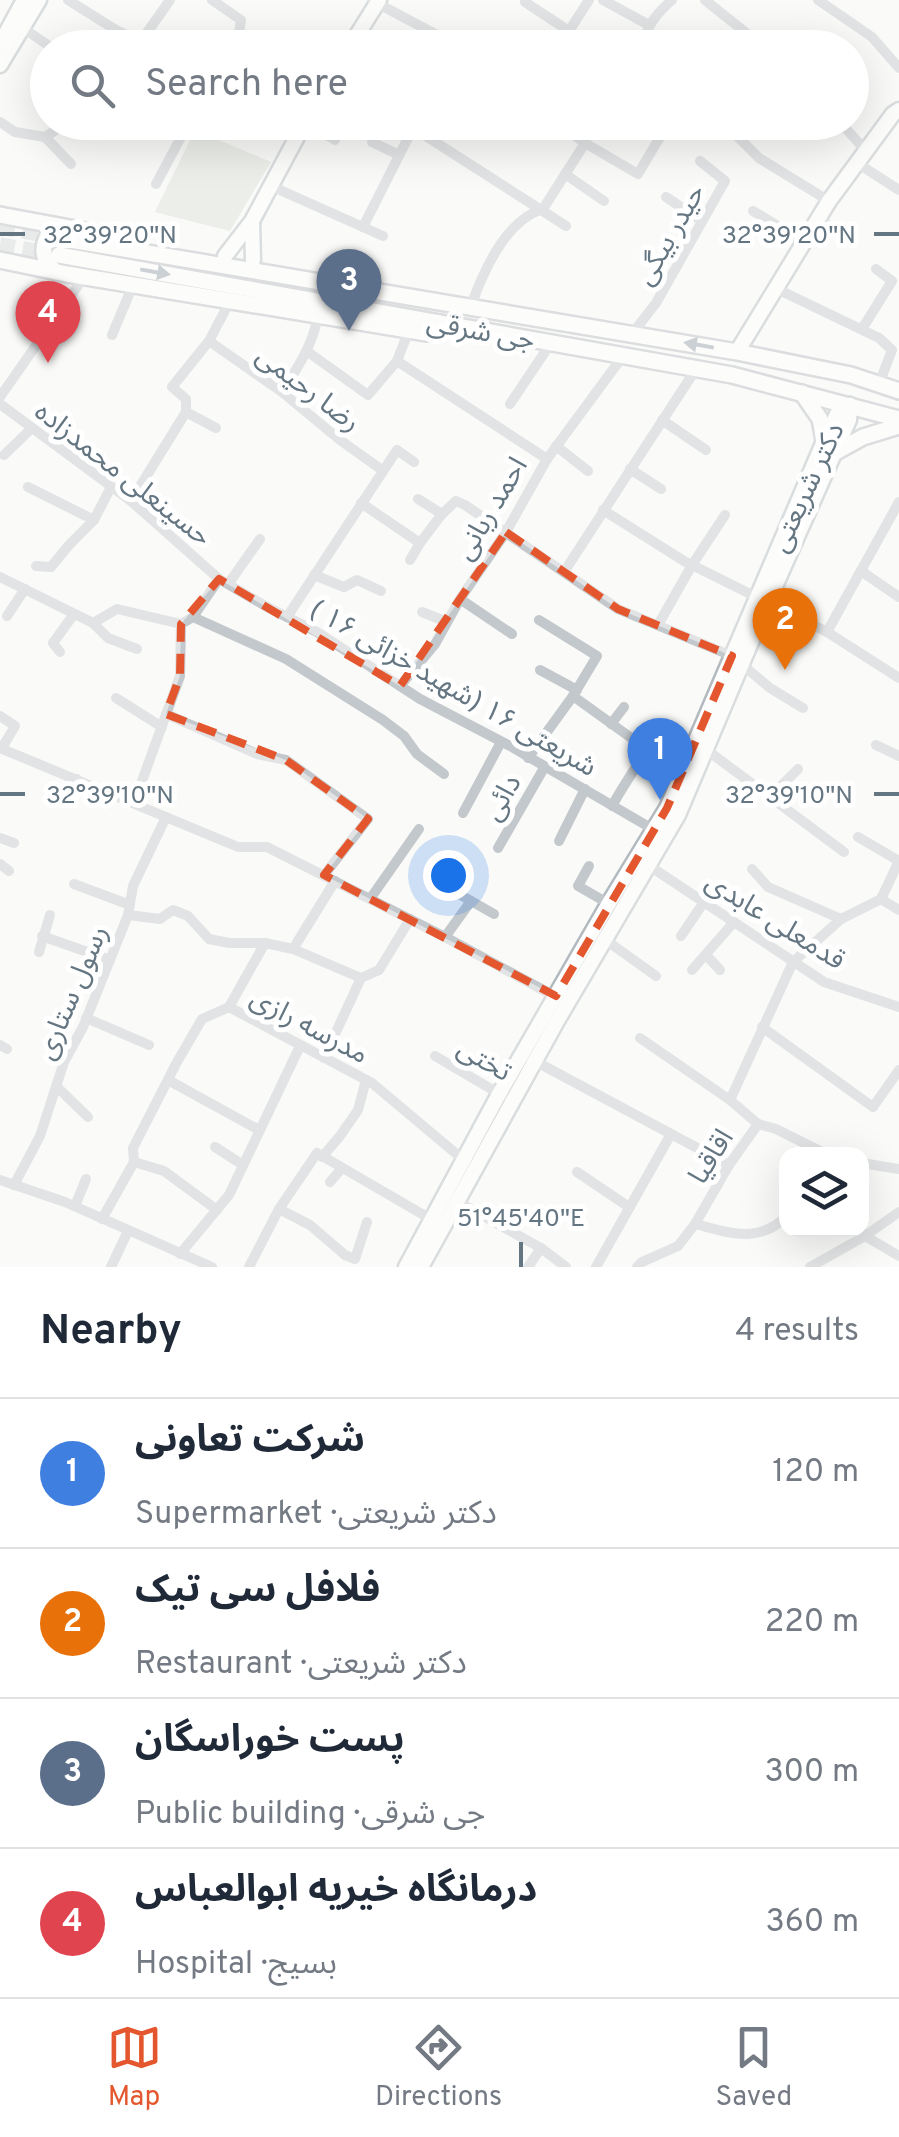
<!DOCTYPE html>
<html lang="en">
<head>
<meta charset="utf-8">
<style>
  body { margin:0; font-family:Overpass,"Noto Sans Arabic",sans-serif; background:#f6f6f7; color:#1f2937 }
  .controls { position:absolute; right:30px; bottom:30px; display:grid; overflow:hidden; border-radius:20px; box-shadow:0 10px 40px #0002 }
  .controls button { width:90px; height:90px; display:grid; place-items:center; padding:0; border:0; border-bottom:2px solid #e0e1e3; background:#fff; color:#1f2937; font:50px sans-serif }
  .you { position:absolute; left:448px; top:875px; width:35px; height:35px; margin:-25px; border:8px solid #fff; border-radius:50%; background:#1a73e8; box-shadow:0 0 0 15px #1a73e833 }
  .badge { display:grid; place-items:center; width:65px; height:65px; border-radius:50%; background:#e4572e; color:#fff; font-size:32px; font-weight:700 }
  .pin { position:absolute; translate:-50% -82px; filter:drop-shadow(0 2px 5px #0008) }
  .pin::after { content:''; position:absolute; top:52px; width:35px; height:30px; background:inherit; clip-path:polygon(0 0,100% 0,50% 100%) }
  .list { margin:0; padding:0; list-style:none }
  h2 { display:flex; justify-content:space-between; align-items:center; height:130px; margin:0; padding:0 40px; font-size:42px }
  h2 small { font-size:32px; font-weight:400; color:#747a83 }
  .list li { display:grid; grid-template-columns:65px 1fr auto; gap:30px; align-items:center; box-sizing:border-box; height:150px; padding:0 40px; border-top:2px solid #e0e1e3 }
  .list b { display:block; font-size:38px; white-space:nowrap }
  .list p { margin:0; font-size:32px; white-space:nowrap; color:#747a83 }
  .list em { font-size:32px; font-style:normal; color:#747a83 }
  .icon { flex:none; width:55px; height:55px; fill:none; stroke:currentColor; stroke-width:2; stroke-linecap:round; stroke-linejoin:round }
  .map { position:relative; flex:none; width:899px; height:1267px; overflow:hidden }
  .search { position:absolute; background:#fff; box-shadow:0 10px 40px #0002; left:30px; right:30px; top:30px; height:110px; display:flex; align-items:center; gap:25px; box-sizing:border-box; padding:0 35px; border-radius:55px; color:#747a83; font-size:38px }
  .sheet { height:730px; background:#fff }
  nav { display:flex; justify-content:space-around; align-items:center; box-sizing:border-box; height:140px; border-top:2px solid #e0e1e3; background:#fff; font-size:28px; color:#747a83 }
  nav a { display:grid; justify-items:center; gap:5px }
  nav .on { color:#e4572e }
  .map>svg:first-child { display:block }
  .green { fill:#dadfd7 }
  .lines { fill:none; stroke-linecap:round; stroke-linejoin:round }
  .primary-tunnel { stroke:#d5d9db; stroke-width:15; stroke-dasharray:15 8; stroke-linecap:butt }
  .secondary-casing { stroke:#b3babf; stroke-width:19 }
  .primary-casing { stroke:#b5babe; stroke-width:20 }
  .street { stroke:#c3c8cc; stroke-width:10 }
  .secondary { stroke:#fff; stroke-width:14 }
  .primary { stroke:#fff; stroke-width:15 }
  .oneway { fill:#939fa8 }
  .marked { fill:none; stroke:#e4572e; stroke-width:8; stroke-dasharray:20 12; stroke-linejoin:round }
  .ticks { fill:none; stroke:#657683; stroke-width:4 }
  .labels { text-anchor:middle; stroke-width:10; stroke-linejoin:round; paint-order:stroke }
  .street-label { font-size:28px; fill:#657683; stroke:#fff }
  .ticks-label { font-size:25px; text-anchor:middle; fill:#657683; stroke:#fff; stroke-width:10; stroke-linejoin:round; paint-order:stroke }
</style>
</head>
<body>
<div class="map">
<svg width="899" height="1267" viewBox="0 0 899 1267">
  <rect width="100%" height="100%" fill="#fafaf8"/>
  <!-- green -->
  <polygon class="green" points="195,130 271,162 230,231 155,212"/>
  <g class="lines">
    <!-- primary-tunnel -->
    <g class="primary-tunnel">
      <polyline points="0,227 60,238"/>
      <polyline points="0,245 55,254"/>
    </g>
    <!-- secondary casing -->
    <g class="secondary-casing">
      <g id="secondary">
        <polyline points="0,44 24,0"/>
        <polyline points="349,48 379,0"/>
        <polyline points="0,65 39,0"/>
        <polyline points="252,222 253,260"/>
        <polyline points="225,256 252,221 305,122"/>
        <polyline points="737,352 829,201 893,114 899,110"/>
        <polyline points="406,1267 499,1094 609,903 667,808 824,441 837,414 850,405"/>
        <polyline points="421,1267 557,1021 678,815 768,602 849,420 850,405"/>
      </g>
    </g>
    <!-- primary casing -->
    <g class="primary-casing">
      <g id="primary">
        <polyline points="0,215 135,240"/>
        <path d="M 54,226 C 42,242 38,257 56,272"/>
        <polyline points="64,239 737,352 851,375 899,391"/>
        <polyline points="59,255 732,375 899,419"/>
        <polyline points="0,260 67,274 426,333 452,329"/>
        <polyline points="802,393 820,419 824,441"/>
        <polyline points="834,453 863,437 899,426"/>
      </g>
    </g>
    <!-- street -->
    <g class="street">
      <polyline points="68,0 116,30 154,48"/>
      <polyline points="212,0 241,20 239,32"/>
      <polyline points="603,0 649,25"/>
      <polyline points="705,0 765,48"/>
      <polyline points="818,0 872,37 899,68"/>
      <polyline points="373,1 439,36 454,48"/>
      <polyline points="525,2 569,31"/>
      <polyline points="23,28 52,48"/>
      <polyline points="141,41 170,0"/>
      <polyline points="230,48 239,32 268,48"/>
      <polyline points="558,48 589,0"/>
      <path d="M 643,48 C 645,27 657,13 672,0"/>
      <polyline points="0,122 15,132 45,137 68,122"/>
      <polyline points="114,122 118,126"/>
      <polyline points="305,122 335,140"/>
      <polyline points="404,122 566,226"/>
      <polyline points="555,122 585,143 638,174 669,122"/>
      <polyline points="723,122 759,158 829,201"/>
      <polyline points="840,122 866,151"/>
      <polyline points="45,137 71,164"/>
      <polyline points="429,137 439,122"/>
      <polyline points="372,142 399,155"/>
      <polyline points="857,163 899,190"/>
      <polyline points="565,174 604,201"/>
      <polyline points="156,184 189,122"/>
      <polyline points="271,186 383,236"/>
      <polyline points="666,197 702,221"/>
      <polyline points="753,211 804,242"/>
      <polyline points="819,218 833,229"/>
      <polyline points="363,227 413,128"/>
      <polyline points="775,288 879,338 892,350 879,384"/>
      <path d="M 471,306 C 483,272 506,220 543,209 L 585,143"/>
      <polyline points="862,329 892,281 876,269"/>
      <polyline points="632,334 656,303 725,181 700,161"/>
      <polyline points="112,335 133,285"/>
      <polyline points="209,341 282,392 340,440 382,470"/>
      <polyline points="308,352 368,395 397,361 409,330"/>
      <polyline points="397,361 547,459"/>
      <path d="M 282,392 C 298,367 313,345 318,315"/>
      <polyline points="0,397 84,277"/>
      <polyline points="0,404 131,501 219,579 269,608 317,632 420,699 510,746 656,831"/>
      <polyline points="510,404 551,343"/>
      <polyline points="662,420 706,450"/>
      <polyline points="216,428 186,412 186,399 172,387 209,341 230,301"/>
      <polyline points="556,446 588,471"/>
      <polyline points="4,455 32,428"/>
      <polyline points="630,469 661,489"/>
      <polyline points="28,487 94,520"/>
      <polyline points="418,499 442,514"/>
      <polyline points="131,501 186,412"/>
      <polyline points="361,503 420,543 442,514 456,501 465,505 618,609 732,656 770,688 803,708"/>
      <polyline points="603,510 684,561 827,632 899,678"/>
      <polyline points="410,560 420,543"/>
      <polyline points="36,566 51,567 69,545 94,520 111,487"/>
      <polyline points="861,571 899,597"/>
      <polyline points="564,572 696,369"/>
      <polyline points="314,575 344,587 357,580 381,591"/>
      <polyline points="0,577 93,623 117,609 181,624"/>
      <polyline points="229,583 260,539"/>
      <polyline points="460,599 512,634"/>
      <polyline points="422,612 447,622"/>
      <polyline points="7,616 25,589"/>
      <polyline points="193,617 286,659 383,720 404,736 417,754 444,774"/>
      <polyline points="287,617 397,450 414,462"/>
      <polyline points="93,623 108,638 137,649"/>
      <polyline points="658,625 692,565 725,515"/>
      <polyline points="827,632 899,502"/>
      <polyline points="60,652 53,643 74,614"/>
      <polyline points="540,670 577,690"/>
      <polyline points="400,686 435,644 460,599 506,532 547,459 623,356"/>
      <polyline points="573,696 648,750"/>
      <polyline points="116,698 162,727"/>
      <polyline points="166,714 257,754 286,760 368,819 324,875"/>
      <polyline points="0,716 15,726 2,748"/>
      <polyline points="611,724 624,707"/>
      <polyline points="876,745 899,756"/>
      <polyline points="0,748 238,847 267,847 445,937 558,998"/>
      <polyline points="704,748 844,852"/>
      <polyline points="528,758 573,696 597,656 539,620"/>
      <polyline points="65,796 77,779"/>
      <polyline points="770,797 798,769"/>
      <polyline points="134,803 180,676 181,624 193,617 219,579"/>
      <path d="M 612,806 C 627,779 644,756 659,730"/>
      <polyline points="463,813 501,742"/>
      <polyline points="858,837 899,861"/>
      <polyline points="0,838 14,843"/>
      <polyline points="559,841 585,789"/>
      <polyline points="498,848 544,768"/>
      <polyline points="645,863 824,982 899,1007"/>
      <polyline points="0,864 9,871"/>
      <polyline points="589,866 578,886 611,905"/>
      <polyline points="752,869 768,887 841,919"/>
      <polyline points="74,884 130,905"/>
      <polyline points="457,893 494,914"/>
      <polyline points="370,899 419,829"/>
      <polyline points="881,899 899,861"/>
      <polyline points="128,915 160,919 173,910 188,916 209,939 229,943 265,943 293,949 361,978"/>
      <polyline points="593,931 656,976"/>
      <polyline points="42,936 110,960"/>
      <polyline points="681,936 704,902"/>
      <polyline points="445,937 471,901"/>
      <polyline points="293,949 335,881"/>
      <polyline points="39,952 50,915"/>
      <polyline points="706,955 720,970"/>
      <polyline points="692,970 734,922"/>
      <polyline points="229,1007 265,943"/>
      <polyline points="86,1018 149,1045"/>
      <polyline points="762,1027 873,1107 899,1070"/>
      <polyline points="0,1045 7,1049"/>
      <polyline points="435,1056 503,1096"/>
      <polyline points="324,1058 361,978 379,970 410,919"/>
      <polyline points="531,1059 729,1165"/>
      <polyline points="168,1080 259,1130"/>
      <polyline points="56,1086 88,1117"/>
      <polyline points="730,1100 793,962 841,919 881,899 899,910"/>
      <polyline points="758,1124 776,1129 826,1154"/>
      <polyline points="215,1147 243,1165"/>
      <polyline points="322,1157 340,1136 358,1110 366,1080"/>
      <polyline points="134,1162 164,1171 217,1210"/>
      <polyline points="862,1163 899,1169"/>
      <polyline points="577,1172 629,1207"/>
      <polyline points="0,1180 65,1202 212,1267"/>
      <polyline points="330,1182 342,1168"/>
      <polyline points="14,1185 40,1136 64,1062 83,1027 128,915 133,886 166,817"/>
      <polyline points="451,1198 541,1248 566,1267"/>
      <polyline points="75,1206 86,1179"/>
      <polyline points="279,1209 310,1225 345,1255 355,1259 367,1222"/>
      <polyline points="102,1219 134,1162 133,1148 177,1062 202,1019 229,1007 372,1083 466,1162"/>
      <path d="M 695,1224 C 730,1233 757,1244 786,1217"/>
      <polyline points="859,1230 865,1236 899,1256"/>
      <polyline points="180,1254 229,1195 300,1046"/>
      <polyline points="111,1267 128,1231"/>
      <polyline points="249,1267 279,1209 317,1153 434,1221"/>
      <polyline points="528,1267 541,1248"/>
      <polyline points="596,1267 671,1134"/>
      <polyline points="637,1267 642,1262 678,1246 695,1224 729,1165 758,1124 730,1100 640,1038"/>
      <polyline points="810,1267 865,1236 899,1212"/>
    </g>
    <!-- secondary -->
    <use href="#secondary" class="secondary"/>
    <!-- primary -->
    <use href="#primary" class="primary"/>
  </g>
  <!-- one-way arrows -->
  <defs><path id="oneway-solid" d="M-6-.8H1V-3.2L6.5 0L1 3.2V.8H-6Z" transform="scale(2.5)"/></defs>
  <g class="oneway">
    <use href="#oneway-solid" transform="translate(155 272) rotate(10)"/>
    <use href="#oneway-solid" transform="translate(699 345) rotate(-170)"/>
  </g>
  <!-- marked area -->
  <path d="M0 0H899V1267H0ZM 506,532 L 618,609 L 732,656 L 667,808 L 556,996 L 324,875 L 368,819 L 286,760 L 166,714 L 180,676 L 181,624 L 219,579 L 400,686 Z" fill="#fafaf8" fill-opacity=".55" fill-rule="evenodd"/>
  <path class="marked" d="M 506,532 L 618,609 L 732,656 L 667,808 L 556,996 L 324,875 L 368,819 L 286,760 L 166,714 L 180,676 L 181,624 L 219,579 L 400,686 Z"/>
  <!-- ticks -->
  <path class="ticks" d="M 0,234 L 25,234M 874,234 L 899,234M 0,794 L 25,794M 874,794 L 899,794M 521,1242 L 521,1267"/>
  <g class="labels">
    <!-- street labels -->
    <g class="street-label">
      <text transform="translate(669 234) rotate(-60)" y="10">حیدر بیگی</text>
      <text transform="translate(481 330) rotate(10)" y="10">جی شرقی</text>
      <text transform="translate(309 388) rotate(37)" y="10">رضا رحیمی</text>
      <text transform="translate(124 473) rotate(38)" y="10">حسینعلی محمدزاده</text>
      <text transform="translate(806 487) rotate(-65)" y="10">دکتر شریعتی</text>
      <text transform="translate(490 508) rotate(-59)" y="10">احمد ربانی</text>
      <text transform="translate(454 687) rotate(30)" y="10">شریعتی ۱۶ (شهید خزائی ۱۶ )</text>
      <text transform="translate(501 797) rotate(-60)" y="10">دائی</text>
      <text transform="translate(776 920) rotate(32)" y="10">قدمعلی عابدی</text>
      <text transform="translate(71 992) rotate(-67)" y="10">رسول ستاری</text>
      <text transform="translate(310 1025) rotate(28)" y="10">مدرسه رازی</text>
      <text transform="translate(485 1059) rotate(30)" y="10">تختی</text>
      <text transform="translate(710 1156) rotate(-58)" y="10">اقاقیا</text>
    </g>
  </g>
  <g class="ticks-label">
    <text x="110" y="243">32°39'20"N</text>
    <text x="789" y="243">32°39'20"N</text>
    <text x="110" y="803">32°39'10"N</text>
    <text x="789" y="803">32°39'10"N</text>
    <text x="521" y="1226">51°45'40"E</text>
  </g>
</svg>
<div class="controls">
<button><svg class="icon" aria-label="layers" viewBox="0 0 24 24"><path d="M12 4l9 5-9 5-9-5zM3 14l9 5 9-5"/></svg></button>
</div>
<div class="you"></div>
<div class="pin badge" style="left:660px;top:800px;background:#3f7fe0">1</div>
<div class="pin badge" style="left:785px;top:670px;background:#e8710a">2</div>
<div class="pin badge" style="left:349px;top:331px;background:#5c6f8a">3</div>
<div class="pin badge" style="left:48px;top:363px;background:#e0444e">4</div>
<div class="search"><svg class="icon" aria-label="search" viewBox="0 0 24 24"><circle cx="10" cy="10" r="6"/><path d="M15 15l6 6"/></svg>Search here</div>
</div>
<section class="sheet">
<h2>Nearby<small>4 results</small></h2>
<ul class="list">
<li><span class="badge" style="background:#3f7fe0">1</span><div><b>شرکت تعاونی</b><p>Supermarket · دکتر شریعتی</p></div><em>120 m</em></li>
<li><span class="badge" style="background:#e8710a">2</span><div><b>فلافل سی تیک</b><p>Restaurant · دکتر شریعتی</p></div><em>220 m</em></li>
<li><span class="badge" style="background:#5c6f8a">3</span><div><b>پست خوراسگان</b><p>Public building · جی شرقی</p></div><em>300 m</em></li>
<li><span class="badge" style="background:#e0444e">4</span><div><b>درمانگاه خیریه ابوالعباس</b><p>Hospital · بسیج</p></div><em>360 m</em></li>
</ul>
</section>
<nav>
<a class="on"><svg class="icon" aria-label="map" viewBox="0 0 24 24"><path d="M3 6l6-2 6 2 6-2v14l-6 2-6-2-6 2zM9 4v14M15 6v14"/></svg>Map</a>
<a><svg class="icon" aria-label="directions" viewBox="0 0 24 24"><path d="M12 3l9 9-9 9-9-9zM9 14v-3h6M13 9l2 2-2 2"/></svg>Directions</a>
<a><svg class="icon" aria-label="saved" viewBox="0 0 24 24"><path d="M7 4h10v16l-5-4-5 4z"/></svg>Saved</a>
</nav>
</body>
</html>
